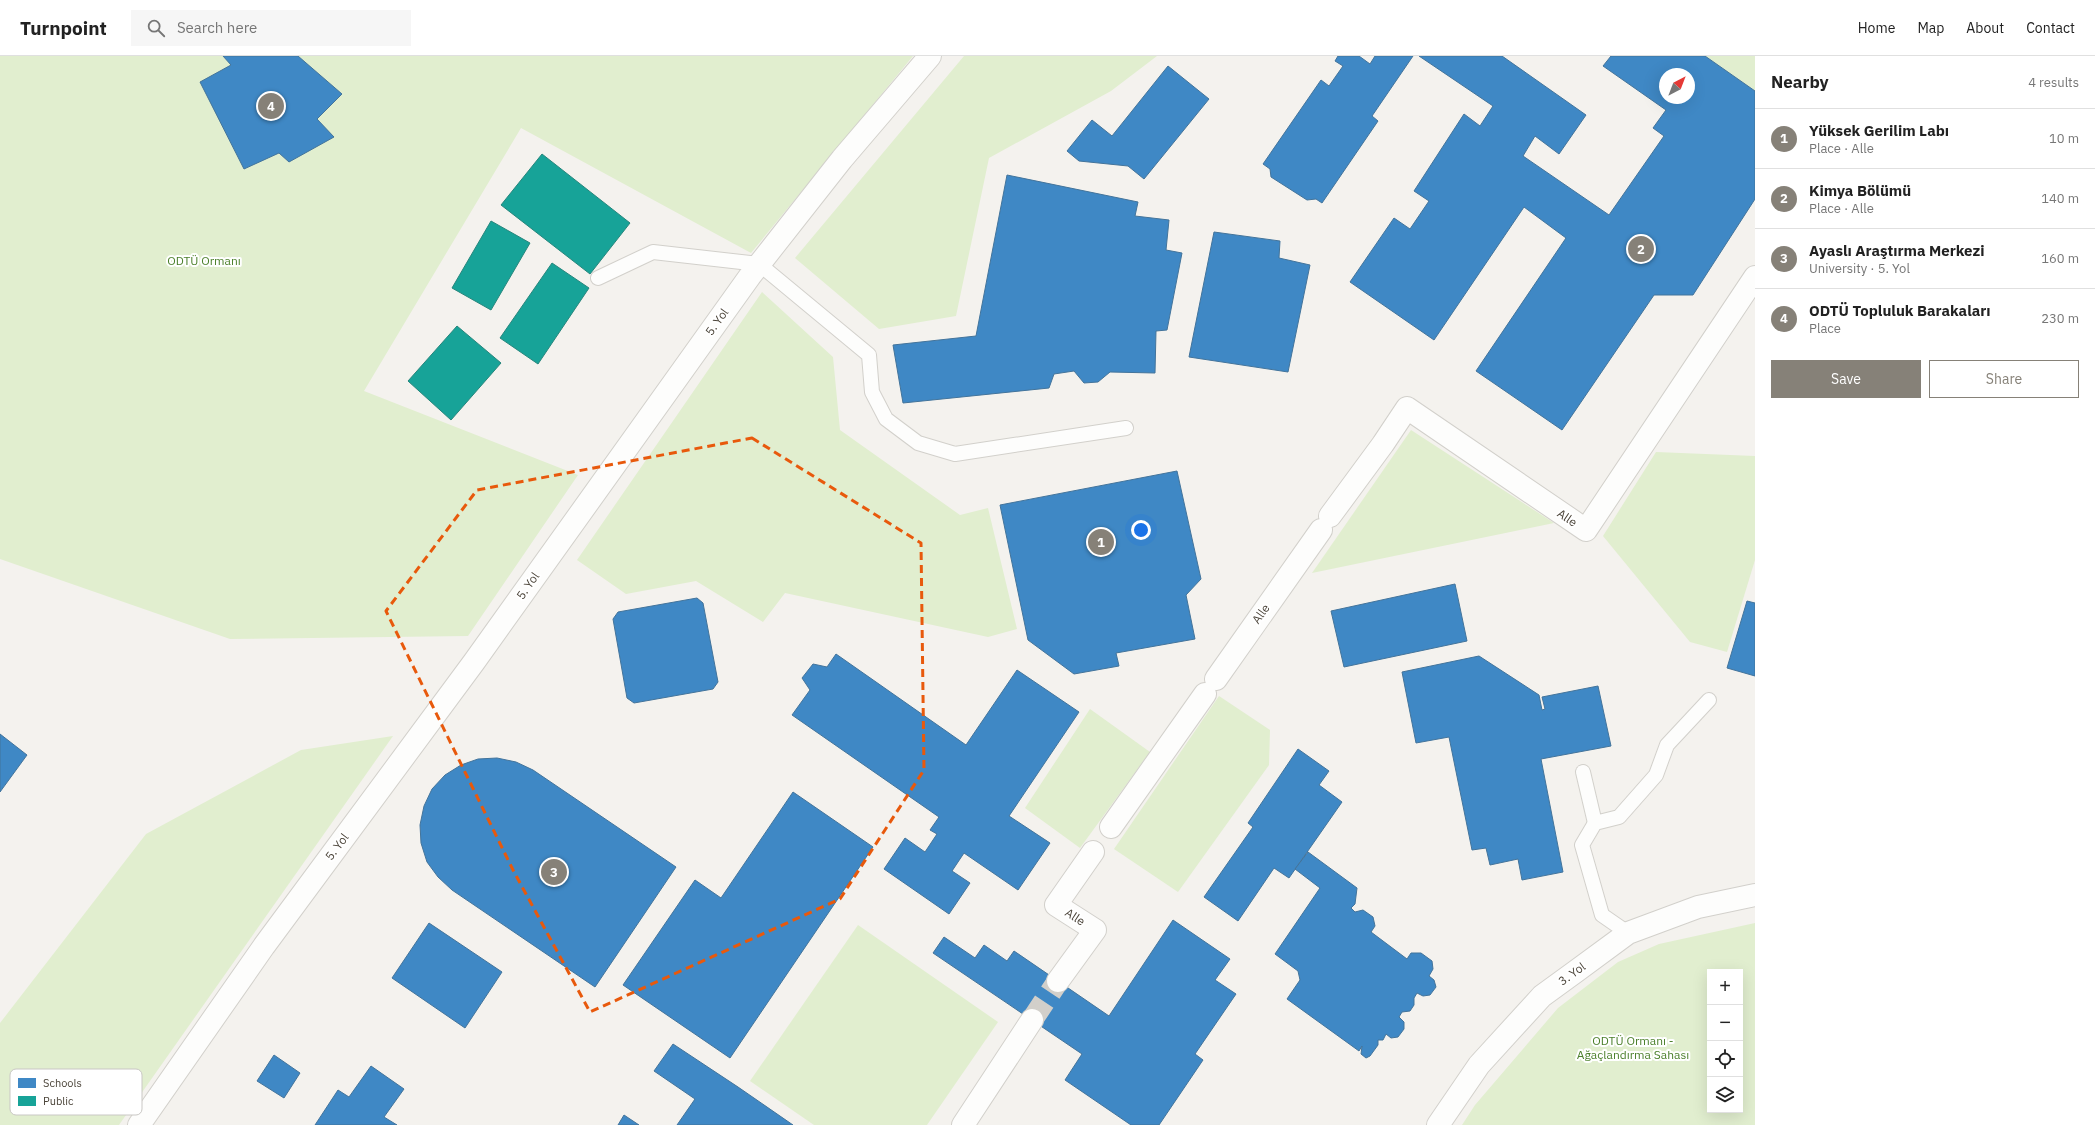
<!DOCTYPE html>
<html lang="en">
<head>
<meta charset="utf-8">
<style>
  body { margin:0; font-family:"IBM Plex Sans",sans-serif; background:#f6f6f6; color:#222 }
  .controls { position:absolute; right:12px; bottom:12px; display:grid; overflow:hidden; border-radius:0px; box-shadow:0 4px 16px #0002 }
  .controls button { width:36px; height:36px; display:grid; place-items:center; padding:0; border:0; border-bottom:1px solid #e0e0e0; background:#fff; color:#222; font:20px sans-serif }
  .compass { position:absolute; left:1659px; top:12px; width:36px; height:36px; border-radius:50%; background:#fff; box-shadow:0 4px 16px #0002; rotate:42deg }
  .you { position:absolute; left:1141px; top:474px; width:14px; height:14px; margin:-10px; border:3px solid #fff; border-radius:50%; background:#1a73e8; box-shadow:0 0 0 6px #1a73e833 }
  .badge { display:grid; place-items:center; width:26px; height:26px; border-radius:50%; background:#868178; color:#fff; font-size:13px; font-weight:700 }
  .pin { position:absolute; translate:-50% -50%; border:2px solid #fff; box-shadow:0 1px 4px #0006 }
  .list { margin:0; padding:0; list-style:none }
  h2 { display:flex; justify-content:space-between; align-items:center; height:52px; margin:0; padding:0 16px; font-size:17px }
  h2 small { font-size:13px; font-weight:400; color:#767676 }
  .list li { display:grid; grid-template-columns:26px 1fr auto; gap:12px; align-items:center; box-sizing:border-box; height:60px; padding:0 16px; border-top:1px solid #e0e0e0 }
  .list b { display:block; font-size:15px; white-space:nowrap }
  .list p { margin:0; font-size:13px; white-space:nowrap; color:#767676 }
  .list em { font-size:13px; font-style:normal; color:#767676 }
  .actions { display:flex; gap:8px; padding:12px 16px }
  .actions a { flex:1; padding:9px 0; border:1px solid #868178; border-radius:0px; text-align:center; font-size:14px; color:#868178 }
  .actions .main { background:#868178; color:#fff }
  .icon { flex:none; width:22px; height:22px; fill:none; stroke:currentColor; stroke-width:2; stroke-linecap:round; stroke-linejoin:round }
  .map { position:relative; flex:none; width:1755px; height:1069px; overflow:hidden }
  header { display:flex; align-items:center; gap:24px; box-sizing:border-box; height:56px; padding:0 20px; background:#fff; border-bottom:1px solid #e0e0e0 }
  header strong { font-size:19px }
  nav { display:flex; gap:22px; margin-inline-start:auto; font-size:14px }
  .search { width:280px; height:36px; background:#f6f6f6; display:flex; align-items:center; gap:10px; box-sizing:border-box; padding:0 14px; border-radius:0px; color:#767676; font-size:15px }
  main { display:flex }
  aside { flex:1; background:#fff }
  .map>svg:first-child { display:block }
  .green { fill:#e1eecf; fill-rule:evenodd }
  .schools { fill:#3f88c5; stroke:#43749b; fill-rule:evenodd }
  .public { fill:#17a398; stroke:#27867c }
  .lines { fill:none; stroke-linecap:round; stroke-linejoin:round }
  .street-tunnel { stroke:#d2cfca; stroke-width:22; stroke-dasharray:22 11; stroke-linecap:butt }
  .lane-casing { stroke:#d2d0cb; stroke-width:16 }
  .street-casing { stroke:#d2d0cb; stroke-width:24 }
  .lane { stroke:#fdfdfc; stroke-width:14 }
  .street { stroke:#fdfdfc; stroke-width:22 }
  .marked { fill:none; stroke:#e8590c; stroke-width:3; stroke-dasharray:8 5; stroke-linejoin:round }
  .labels { text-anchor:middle; stroke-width:4; stroke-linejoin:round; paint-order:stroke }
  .park-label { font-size:12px; fill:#4a7f2a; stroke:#fff }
  .street-label { font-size:12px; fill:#4b4439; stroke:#fff }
  .key { fill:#fff; stroke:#c9c7c4; stroke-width:1 }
  .key-label { font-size:11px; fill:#4b4439 }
</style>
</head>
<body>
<header>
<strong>Turnpoint</strong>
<div class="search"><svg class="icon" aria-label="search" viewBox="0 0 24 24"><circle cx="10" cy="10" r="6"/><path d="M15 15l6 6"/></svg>Search here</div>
<nav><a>Home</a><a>Map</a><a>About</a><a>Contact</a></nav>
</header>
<main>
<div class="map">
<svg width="1755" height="1069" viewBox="0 0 1755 1069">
  <rect width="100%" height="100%" fill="#f4f2ee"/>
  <!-- green -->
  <g class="green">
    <polygon points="0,0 913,0 751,197 521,72 364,335 578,419 468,580 230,583 0,503"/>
    <polygon points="964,0 1157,0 1111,35 989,102 956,260 879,273 795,202"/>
    <polygon points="1705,0 1755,0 1755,35"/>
    <polygon points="762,236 833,301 840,374 960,459 988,452 1017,573 988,581 785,537 763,566 696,525 626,538 577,504"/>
    <polygon points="1411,374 1554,467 1312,517"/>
    <polygon points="1656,396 1755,400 1755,504 1727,596 1690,586 1603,480"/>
    <polygon points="1219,640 1270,674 1269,709 1178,836 1114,793"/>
    <polygon points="1090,653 1150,696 1080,792 1025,752"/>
    <polygon points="393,680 119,1069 0,1069 0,967 146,778 301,694"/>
    <path d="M 1755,867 L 1755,1069 L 1462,1069 L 1475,1049 L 1558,952 L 1618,906 L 1659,888 ZM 1710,916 L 1740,916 L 1740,1054 L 1710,1054 Z"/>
    <polygon points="858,869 998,966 927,1069 814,1069 750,1025"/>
  </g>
  <!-- schools -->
  <g class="schools">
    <polygon points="223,0 298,0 342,38 317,63 334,81 289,106 279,97 244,113 200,26 231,9"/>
    <polygon points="1338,0 1359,0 1370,8 1375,0 1413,0 1372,60 1378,65 1322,147 1316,143 1307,144 1271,121 1270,113 1263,108 1321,24 1329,30 1343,10 1335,5"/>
    <path d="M 1419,0 L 1502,0 L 1586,59 L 1559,98 L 1535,80 L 1523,100 L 1609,159 L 1664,80 L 1653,72 L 1666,54 L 1603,10 L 1611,0 L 1705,0 L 1755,35 L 1755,143 L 1693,239 L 1654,239 L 1562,374 L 1476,315 L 1566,182 L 1524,151 L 1434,284 L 1350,226 L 1394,162 L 1410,173 L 1429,145 L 1414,135 L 1464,58 L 1480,70 L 1493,50 ZM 1665,18 L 1689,18 L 1689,42 L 1665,42 Z"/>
    <polygon points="1168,10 1209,43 1144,123 1128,110 1079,105 1067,95 1092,64 1112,80"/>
    <polygon points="1007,119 1138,146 1135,160 1169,164 1166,194 1182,197 1167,274 1156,275 1155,317 1110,316 1098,326 1084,327 1074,315 1054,318 1049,332 903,347 893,289 976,280"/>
    <polygon points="1214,176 1280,185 1279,202 1310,209 1288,316 1189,301"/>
    <polygon points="1177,415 1201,523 1186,539 1195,583 1116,597 1119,610 1074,618 1028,584 1000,449"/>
    <polygon points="1455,528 1467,585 1344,611 1331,555"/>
    <polygon points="697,542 703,547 718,626 713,633 634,647 627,642 613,563 618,556"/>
    <polygon points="1747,545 1755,547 1755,620 1727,612"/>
    <polygon points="836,598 966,689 1017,614 1079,656 1009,760 1050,787 1018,834 964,797 952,815 970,827 949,858 884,813 905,782 925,796 937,778 930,774 939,761 792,659 810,634 802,622 813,608 827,611"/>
    <polygon points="1479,600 1539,639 1542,654 1545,653 1542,641 1598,630 1611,690 1541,703 1563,816 1522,824 1518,803 1490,809 1486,792 1472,794 1449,681 1416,687 1402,616"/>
    <polygon points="0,678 27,699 0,736"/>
    <polygon points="1298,693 1329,715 1319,729 1342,746 1289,822 1274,812 1238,865 1204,841 1253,771 1248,767"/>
    <polygon points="497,702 516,706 533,714 676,811 595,931 452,834 438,821 427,806 421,787 420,769 424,750 432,733 445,719 461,709 478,703"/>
    <polygon points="793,736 873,791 730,1002 623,929 695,824 721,842"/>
    <polygon points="1308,796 1357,832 1355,848 1351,852 1355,856 1363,854 1373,861 1375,870 1371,876 1407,903 1411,897 1421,897 1432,905 1433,913 1429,920 1434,924 1436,931 1430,939 1423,940 1417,937 1414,942 1414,949 1410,955 1402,956 1399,961 1404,966 1404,973 1398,981 1391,982 1386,978 1383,984 1378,984 1378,989 1370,1000 1366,1002 1361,998 1362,990 1359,995 1287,943 1300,924 1298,915 1275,898 1320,832 1295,813"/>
    <polygon points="1173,864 1230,903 1215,924 1236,938 1195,998 1203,1004 1159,1069 1131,1069 1065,1024 1082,998 933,897 944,881 975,902 984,889 1007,905 1014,895 1109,960"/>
    <polygon points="429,867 502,916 465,972 392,922"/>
    <polygon points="673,988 738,1031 793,1069 677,1069 695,1043 654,1015"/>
    <polygon points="274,999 300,1017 284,1042 257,1025"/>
    <polygon points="371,1010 404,1033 384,1061 397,1069 315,1069 338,1034 349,1041"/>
    <polygon points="624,1059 639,1069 618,1069"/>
  </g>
  <!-- public -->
  <g class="public">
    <polygon points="542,98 630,167 590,218 501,149"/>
    <polygon points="491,165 530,187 491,254 452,232"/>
    <polygon points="552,207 589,232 538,308 500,282"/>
    <polygon points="457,270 501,307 451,364 408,325"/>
  </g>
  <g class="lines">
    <!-- street-tunnel -->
    <polyline class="street-tunnel" points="1032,964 1058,925"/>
    <!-- lane casing -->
    <g class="lane-casing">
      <g id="lane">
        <polyline points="598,222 653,196 759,208 869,299 872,336 886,363 918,387 955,398 1126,372"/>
        <polyline points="1583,716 1595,767"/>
        <polyline points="1628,877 1602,859 1582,789 1595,767 1619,761 1656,719 1667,689 1709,644"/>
      </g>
    </g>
    <!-- street casing -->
    <g class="street-casing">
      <g id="street">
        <polyline points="1330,460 1383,388 1407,352 1586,474 1755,221"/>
        <polyline points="1216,623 1321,474"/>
        <polyline points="1111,771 1205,638"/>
        <polyline points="1058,925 1095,874 1056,849 1093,796"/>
        <polyline points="139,1069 264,890 474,606 750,220 842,103 930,0"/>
        <polyline points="963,1069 1032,964"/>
        <polyline points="1438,1069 1479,1009 1542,940 1575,916 1628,877 1698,851 1755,839"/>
      </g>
    </g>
    <!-- lane -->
    <use href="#lane" class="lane"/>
    <!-- street -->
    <use href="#street" class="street"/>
  </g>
  <!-- marked area -->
  <path class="marked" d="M 752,382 L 921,487 L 924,714 L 840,843 L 590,956 L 513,814 L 386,555 L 477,434 Z"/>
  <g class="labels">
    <!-- park labels -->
    <g class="park-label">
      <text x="204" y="209">ODTÜ Ormanı</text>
      <text x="1633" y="989">ODTÜ Ormanı -<tspan x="1633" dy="14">Ağaçlandırma Sahası</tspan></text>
    </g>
    <!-- street labels -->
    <g class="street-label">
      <text transform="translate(717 266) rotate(-54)" y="4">5. Yol</text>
      <text transform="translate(1567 462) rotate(34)" y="4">Alle</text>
      <text transform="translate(528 530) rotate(-55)" y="4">5. Yol</text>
      <text transform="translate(1261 558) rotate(-55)" y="4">Alle</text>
      <text transform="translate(337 791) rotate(-53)" y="4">5. Yol</text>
      <text transform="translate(1075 861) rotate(33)" y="4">Alle</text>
      <text transform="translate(1572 918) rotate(-36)" y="4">3. Yol</text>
    </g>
  </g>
  <!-- legend -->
  <rect x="10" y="1013" width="132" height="46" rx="6" class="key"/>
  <rect x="18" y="1022" width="18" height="10" fill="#3f88c5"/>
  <rect x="18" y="1040" width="18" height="10" fill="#17a398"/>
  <g class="key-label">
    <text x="43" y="1031">Schools</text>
    <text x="43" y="1049">Public</text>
  </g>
</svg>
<div class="controls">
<button>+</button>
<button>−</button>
<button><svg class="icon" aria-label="locate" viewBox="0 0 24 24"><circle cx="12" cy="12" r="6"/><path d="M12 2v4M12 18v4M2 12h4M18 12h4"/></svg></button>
<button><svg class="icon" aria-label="layers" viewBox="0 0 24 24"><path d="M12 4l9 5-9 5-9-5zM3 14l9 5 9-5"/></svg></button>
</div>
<svg class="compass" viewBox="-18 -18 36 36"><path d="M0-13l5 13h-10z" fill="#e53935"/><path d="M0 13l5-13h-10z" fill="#767676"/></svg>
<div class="you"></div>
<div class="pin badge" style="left:1101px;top:486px">1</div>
<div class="pin badge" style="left:1641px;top:193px">2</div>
<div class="pin badge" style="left:554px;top:816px">3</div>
<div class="pin badge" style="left:271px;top:50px">4</div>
</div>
<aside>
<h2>Nearby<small>4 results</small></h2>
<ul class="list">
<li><span class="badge">1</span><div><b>Yüksek Gerilim Labı</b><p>Place · Alle</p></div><em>10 m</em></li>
<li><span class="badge">2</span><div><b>Kimya Bölümü</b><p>Place · Alle</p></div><em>140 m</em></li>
<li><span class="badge">3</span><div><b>Ayaslı Araştırma Merkezi</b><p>University · 5. Yol</p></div><em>160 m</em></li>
<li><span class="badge">4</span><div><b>ODTÜ Topluluk Barakaları</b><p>Place</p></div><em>230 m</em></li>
</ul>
<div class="actions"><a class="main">Save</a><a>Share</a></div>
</aside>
</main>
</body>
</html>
